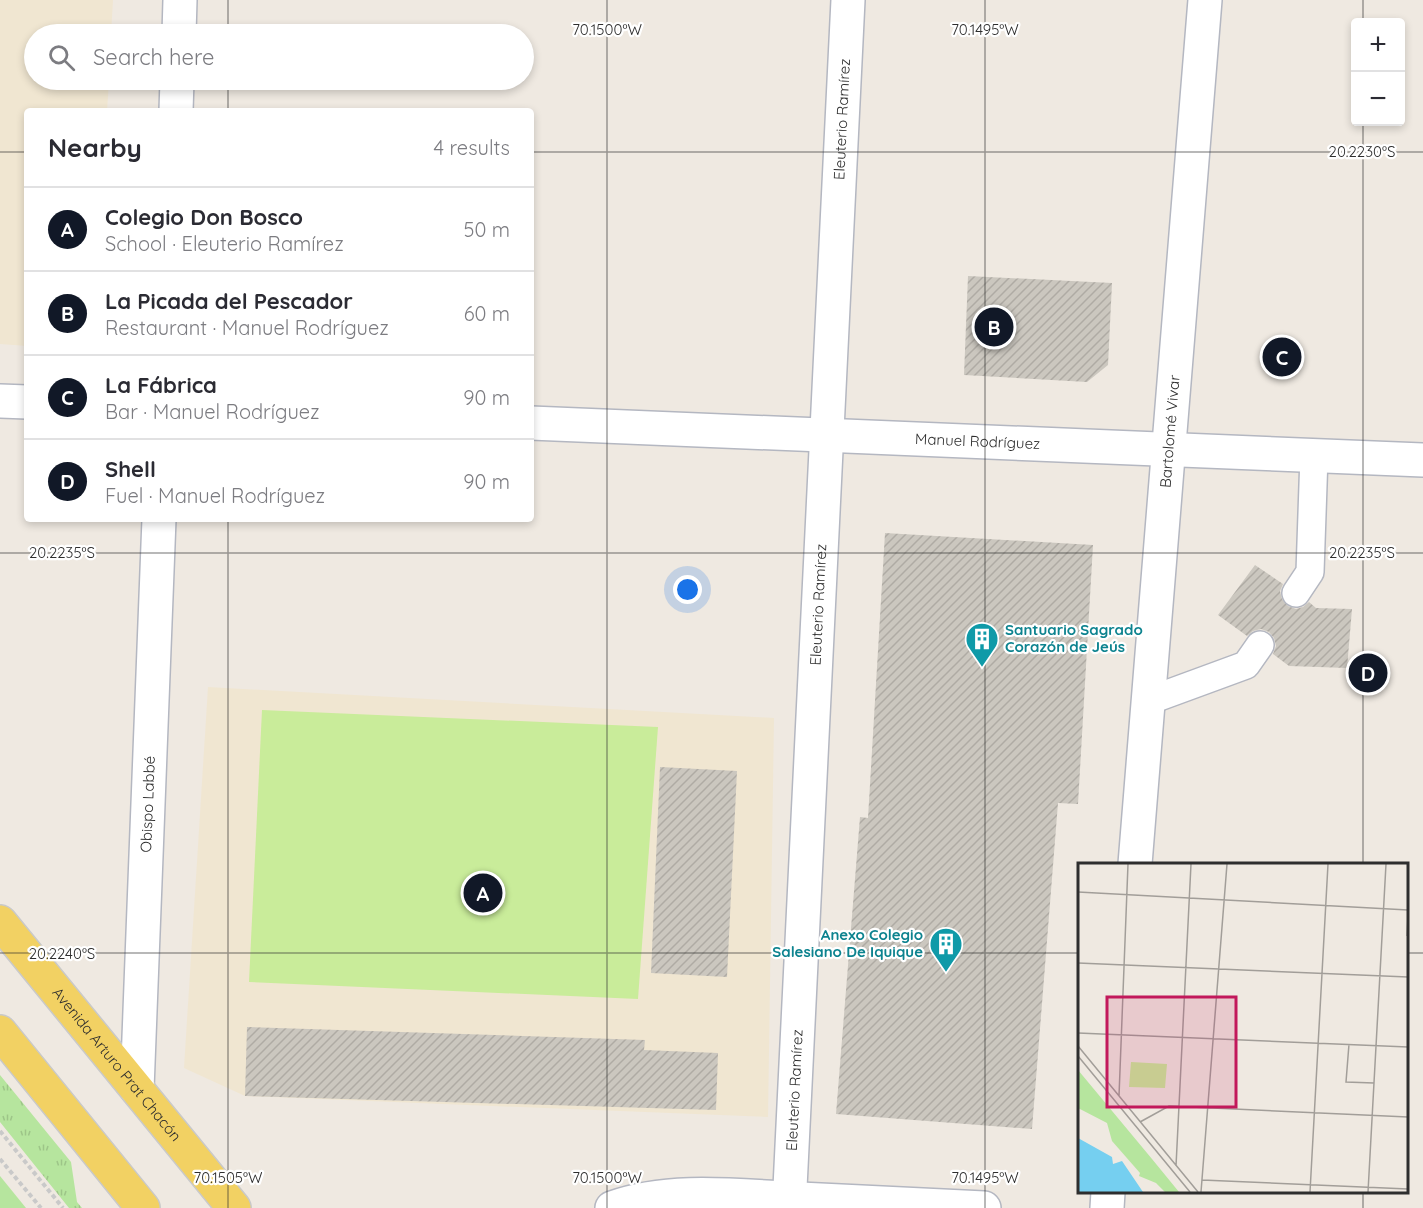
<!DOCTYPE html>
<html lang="en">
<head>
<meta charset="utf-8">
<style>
  body { margin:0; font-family:Quicksand,sans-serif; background:#f2f2f3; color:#2b2b33 }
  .controls { position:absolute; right:18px; top:18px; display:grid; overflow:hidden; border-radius:6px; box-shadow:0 3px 9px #0003 }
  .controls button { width:54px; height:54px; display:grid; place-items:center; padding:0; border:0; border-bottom:2px solid #e1e1e2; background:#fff; color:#2b2b33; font:30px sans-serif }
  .you { position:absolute; left:688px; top:590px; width:21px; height:21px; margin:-15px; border:4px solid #fff; border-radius:50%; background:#1a73e8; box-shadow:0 0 0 9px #1a73e833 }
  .badge { display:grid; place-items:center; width:39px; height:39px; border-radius:50%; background:#111827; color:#fff; font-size:20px; font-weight:700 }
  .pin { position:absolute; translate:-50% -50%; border:3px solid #fff; box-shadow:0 2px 6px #0006 }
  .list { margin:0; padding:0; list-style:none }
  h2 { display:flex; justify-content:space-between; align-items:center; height:78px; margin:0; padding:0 24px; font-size:26px }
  h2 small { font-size:20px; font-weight:400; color:#7c7c81 }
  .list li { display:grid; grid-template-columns:39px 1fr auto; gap:18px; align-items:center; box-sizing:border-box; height:84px; padding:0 24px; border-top:2px solid #e1e1e2 }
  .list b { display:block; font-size:22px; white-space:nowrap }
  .list p { margin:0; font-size:20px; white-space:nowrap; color:#7c7c81 }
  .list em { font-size:20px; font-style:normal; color:#7c7c81 }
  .icon { flex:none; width:33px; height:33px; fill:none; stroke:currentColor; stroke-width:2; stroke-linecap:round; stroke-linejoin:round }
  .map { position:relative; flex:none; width:1423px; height:1208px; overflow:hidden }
  .search { position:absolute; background:#fff; box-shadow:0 3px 9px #0003; left:24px; top:24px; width:510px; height:66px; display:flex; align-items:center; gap:15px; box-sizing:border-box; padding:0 21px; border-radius:33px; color:#7c7c81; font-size:22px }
  .panel { position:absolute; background:#fff; box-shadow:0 3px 9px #0003; left:24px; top:108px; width:510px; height:414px; border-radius:6px }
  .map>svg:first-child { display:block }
  .education { fill:#f0e6d1 }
  .grass { fill:url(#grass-tufts) }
  .park { fill:#b6e59e }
  .pitch { fill:#c9ec9a }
  .building { fill:url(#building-hatch) }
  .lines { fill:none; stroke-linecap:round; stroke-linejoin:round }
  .lane-casing { stroke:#b4b7c1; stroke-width:30 }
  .secondary-casing { stroke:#b4b7c1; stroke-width:36 }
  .primary-casing { stroke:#c9c9c9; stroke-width:36 }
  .path { stroke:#c9c9c9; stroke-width:4; stroke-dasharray:4.5 3; stroke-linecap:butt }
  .lane { stroke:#fff; stroke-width:27 }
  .secondary { stroke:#fff; stroke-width:33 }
  .primary { stroke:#f2d163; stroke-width:33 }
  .ticks { fill:none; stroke:#2e2e2e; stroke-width:1.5; stroke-opacity:0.45 }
  .labels { text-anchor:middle; stroke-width:4.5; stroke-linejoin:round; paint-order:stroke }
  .street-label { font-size:15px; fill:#2e2e2e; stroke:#fff }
  .culture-label { font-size:15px; font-weight:bold; fill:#0d838f; stroke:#fff; text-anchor:start }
  .inset-road { fill:none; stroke:#a29e99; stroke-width:1.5 }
  .view { fill:#c2185b; fill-opacity:0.15; stroke:#c2185b; stroke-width:3 }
  .inset-edge { fill:none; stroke:#2e2e2e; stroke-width:3 }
  .ticks-label { font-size:15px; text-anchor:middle; fill:#2e2e2e; stroke:#fff; stroke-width:4.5; stroke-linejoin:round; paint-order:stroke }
</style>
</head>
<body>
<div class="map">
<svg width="1423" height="1208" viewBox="0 0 1423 1208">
  <defs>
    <pattern id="grass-tufts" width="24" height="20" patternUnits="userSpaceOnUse" patternTransform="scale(1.5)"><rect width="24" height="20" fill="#b6e59e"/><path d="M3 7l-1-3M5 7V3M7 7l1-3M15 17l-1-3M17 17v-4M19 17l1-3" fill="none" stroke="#9dc588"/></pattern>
    <pattern id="building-hatch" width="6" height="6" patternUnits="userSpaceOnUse" patternTransform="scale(1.5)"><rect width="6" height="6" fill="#cbc7bf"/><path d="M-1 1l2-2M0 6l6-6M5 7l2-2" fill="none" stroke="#afaba4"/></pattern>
  </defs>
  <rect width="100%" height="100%" fill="#efe9e1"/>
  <!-- education -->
  <g class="education">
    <polygon points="0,0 113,0 111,34 34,34 34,80 109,80 107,111 27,111 27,346 0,344"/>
    <polygon points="208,687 774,718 768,1117 245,1096 184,1068"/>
  </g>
  <!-- grass -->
  <polygon class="grass" points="0,1075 71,1162 77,1202 82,1208 69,1208 0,1122"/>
  <!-- park -->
  <polygon class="park" points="0,1176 26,1208 0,1208"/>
  <!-- pitch -->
  <polygon class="pitch" points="262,710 658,727 638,999 249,982"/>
  <!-- building -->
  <g class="building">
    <polygon points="968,276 1112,283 1108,365 1087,382 964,375"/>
    <polygon points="885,533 1093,545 1078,804 1058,803 1032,1129 836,1114 860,817 868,818"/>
    <polygon points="1255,565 1283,584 1280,591 1282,599 1288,606 1296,609 1303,607 1309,602 1316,608 1352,609 1347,668 1289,666 1273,654 1276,646 1274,638 1269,632 1261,629 1253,631 1247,636 1218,615"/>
    <polygon points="660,767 737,771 727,977 651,973"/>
    <polygon points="247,1027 645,1040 644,1050 718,1053 716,1110 245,1096"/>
  </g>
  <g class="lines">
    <!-- lane casing -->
    <g class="lane-casing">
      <g id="lane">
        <polyline points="1296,593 1310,572 1314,456"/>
        <polyline points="1148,701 1246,665 1260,645"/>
      </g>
    </g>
    <!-- secondary casing -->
    <g class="secondary-casing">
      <g id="secondary">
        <polyline points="179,34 180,0"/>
        <polyline points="176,111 177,80"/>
        <polyline points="0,401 27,402"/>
        <path id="s1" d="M 531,423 L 1423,460"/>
        <path id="s2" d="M 1135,864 L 1205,0"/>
        <path id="s3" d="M 137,1089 L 159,519"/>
        <path d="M 612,1208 C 670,1187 739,1196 800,1199 C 861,1202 922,1205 984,1208"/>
        <path id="s4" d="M 789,1208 L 848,0"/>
        <polyline points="1107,1208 1108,1192"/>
      </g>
    </g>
    <!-- primary casing -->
    <g class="primary-casing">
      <g id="primary">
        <path id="s5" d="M 0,922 L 234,1208"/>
        <polyline points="0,1032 143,1208"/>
      </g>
    </g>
    <!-- path -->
    <g class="path">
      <polyline points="0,1131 63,1208"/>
      <polyline points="0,1159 41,1208"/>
    </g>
    <!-- lane -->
    <use href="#lane" class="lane"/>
    <!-- secondary -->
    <use href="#secondary" class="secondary"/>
    <!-- primary -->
    <use href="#primary" class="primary"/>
  </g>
  <!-- ticks -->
  <path class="ticks" d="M 228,0 L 228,34M 607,0 L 607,1208M 985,0 L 985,1208M 1363,0 L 1363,22M 228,80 L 228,111M 1363,122 L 1363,864M 0,152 L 27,152M 531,152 L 1423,152M 228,519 L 228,1208M 0,553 L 1423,553M 0,953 L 1080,953M 1406,953 L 1423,953M 1363,1192 L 1363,1208"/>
  <!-- icons -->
  <defs>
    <g id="building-pin" transform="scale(1.725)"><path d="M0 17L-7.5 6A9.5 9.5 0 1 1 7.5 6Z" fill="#0f9aa8" stroke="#fff"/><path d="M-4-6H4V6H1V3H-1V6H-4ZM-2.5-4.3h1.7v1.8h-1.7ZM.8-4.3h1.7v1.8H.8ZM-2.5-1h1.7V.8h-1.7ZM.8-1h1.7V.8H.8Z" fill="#fff"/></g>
  </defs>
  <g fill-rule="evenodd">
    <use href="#building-pin" x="982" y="639"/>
    <use href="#building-pin" x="946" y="944"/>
  </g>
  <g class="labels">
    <!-- street labels -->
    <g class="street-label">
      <text dy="5" stroke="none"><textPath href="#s4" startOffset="1090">Eleuterio Ramírez</textPath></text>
      <text dy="5" stroke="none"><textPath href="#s2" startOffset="434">Bartolomé Vivar</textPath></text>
      <text dy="5" stroke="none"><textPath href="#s1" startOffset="447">Manuel Rodríguez</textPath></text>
      <text dy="5" stroke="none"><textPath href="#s4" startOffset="604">Eleuterio Ramírez</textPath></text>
      <text dy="5" stroke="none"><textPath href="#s3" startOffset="285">Obispo Labbé</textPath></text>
      <text dy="5" stroke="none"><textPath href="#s5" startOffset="184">Avenida Arturo Prat Chacón</textPath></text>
      <text dy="5" stroke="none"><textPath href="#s4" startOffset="118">Eleuterio Ramírez</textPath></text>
    </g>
    <!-- culture labels -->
    <g class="culture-label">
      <text x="1005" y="635">Santuario Sagrado<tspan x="1005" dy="17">Corazón de Jeús</tspan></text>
      <text x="923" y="940" text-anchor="end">Anexo Colegio<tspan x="923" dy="17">Salesiano De Iquique</tspan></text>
    </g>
  </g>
  <!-- overview -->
  <g transform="translate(1078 863)">
    <rect width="330" height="330" fill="#efe9e1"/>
    <path d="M 0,207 L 74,296 L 101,329 L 87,329 L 78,320 L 61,313 L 62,310 L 34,278 L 29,260 L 0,245 Z" fill="#b6e59e"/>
    <path d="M 53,199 L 89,201 L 87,225 L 51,224 Z" fill="#c9ec9a"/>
    <path d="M 0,275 L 34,294 L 35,301 L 44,298 L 65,329 L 0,329 Z" fill="#75cff0"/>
    <path class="inset-road" d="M 0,29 L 330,47M 329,73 L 330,53M 0,100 L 330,114M 0,170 L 330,184M 271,181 L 268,219 L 296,220M 0,183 L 120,329M 0,193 L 112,329M 41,233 L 50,1M 62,259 L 91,243 L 330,254M 98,303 L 113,1M 124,317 L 330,326M 123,329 L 149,1M 232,329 L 250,1M 290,329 L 308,1"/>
    <path class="view" d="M 29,134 L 158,134 L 158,244 L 29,244 Z"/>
    <rect width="330" height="330" class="inset-edge"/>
  </g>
  <g class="ticks-label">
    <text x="607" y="35">70.1500°W</text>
    <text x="985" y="35">70.1495°W</text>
    <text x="1362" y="157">20.2230°S</text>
    <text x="62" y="558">20.2235°S</text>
    <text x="1362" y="558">20.2235°S</text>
    <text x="62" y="959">20.2240°S</text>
    <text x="228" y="1183">70.1505°W</text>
    <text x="607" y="1183">70.1500°W</text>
    <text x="985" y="1183">70.1495°W</text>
  </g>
</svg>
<div class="controls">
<button>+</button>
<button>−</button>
</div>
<div class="you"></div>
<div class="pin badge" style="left:483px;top:893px">A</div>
<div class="pin badge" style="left:994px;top:327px">B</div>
<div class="pin badge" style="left:1282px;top:357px">C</div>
<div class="pin badge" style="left:1368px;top:673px">D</div>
<div class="search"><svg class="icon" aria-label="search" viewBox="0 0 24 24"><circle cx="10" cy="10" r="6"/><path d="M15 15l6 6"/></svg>Search here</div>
<section class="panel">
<h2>Nearby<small>4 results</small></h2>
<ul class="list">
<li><span class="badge">A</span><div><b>Colegio Don Bosco</b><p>School · Eleuterio Ramírez</p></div><em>50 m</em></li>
<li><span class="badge">B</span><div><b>La Picada del Pescador</b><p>Restaurant · Manuel Rodríguez</p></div><em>60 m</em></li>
<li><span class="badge">C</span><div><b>La Fábrica</b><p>Bar · Manuel Rodríguez</p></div><em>90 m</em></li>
<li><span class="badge">D</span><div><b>Shell</b><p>Fuel · Manuel Rodríguez</p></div><em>90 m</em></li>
</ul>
</section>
</div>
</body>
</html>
